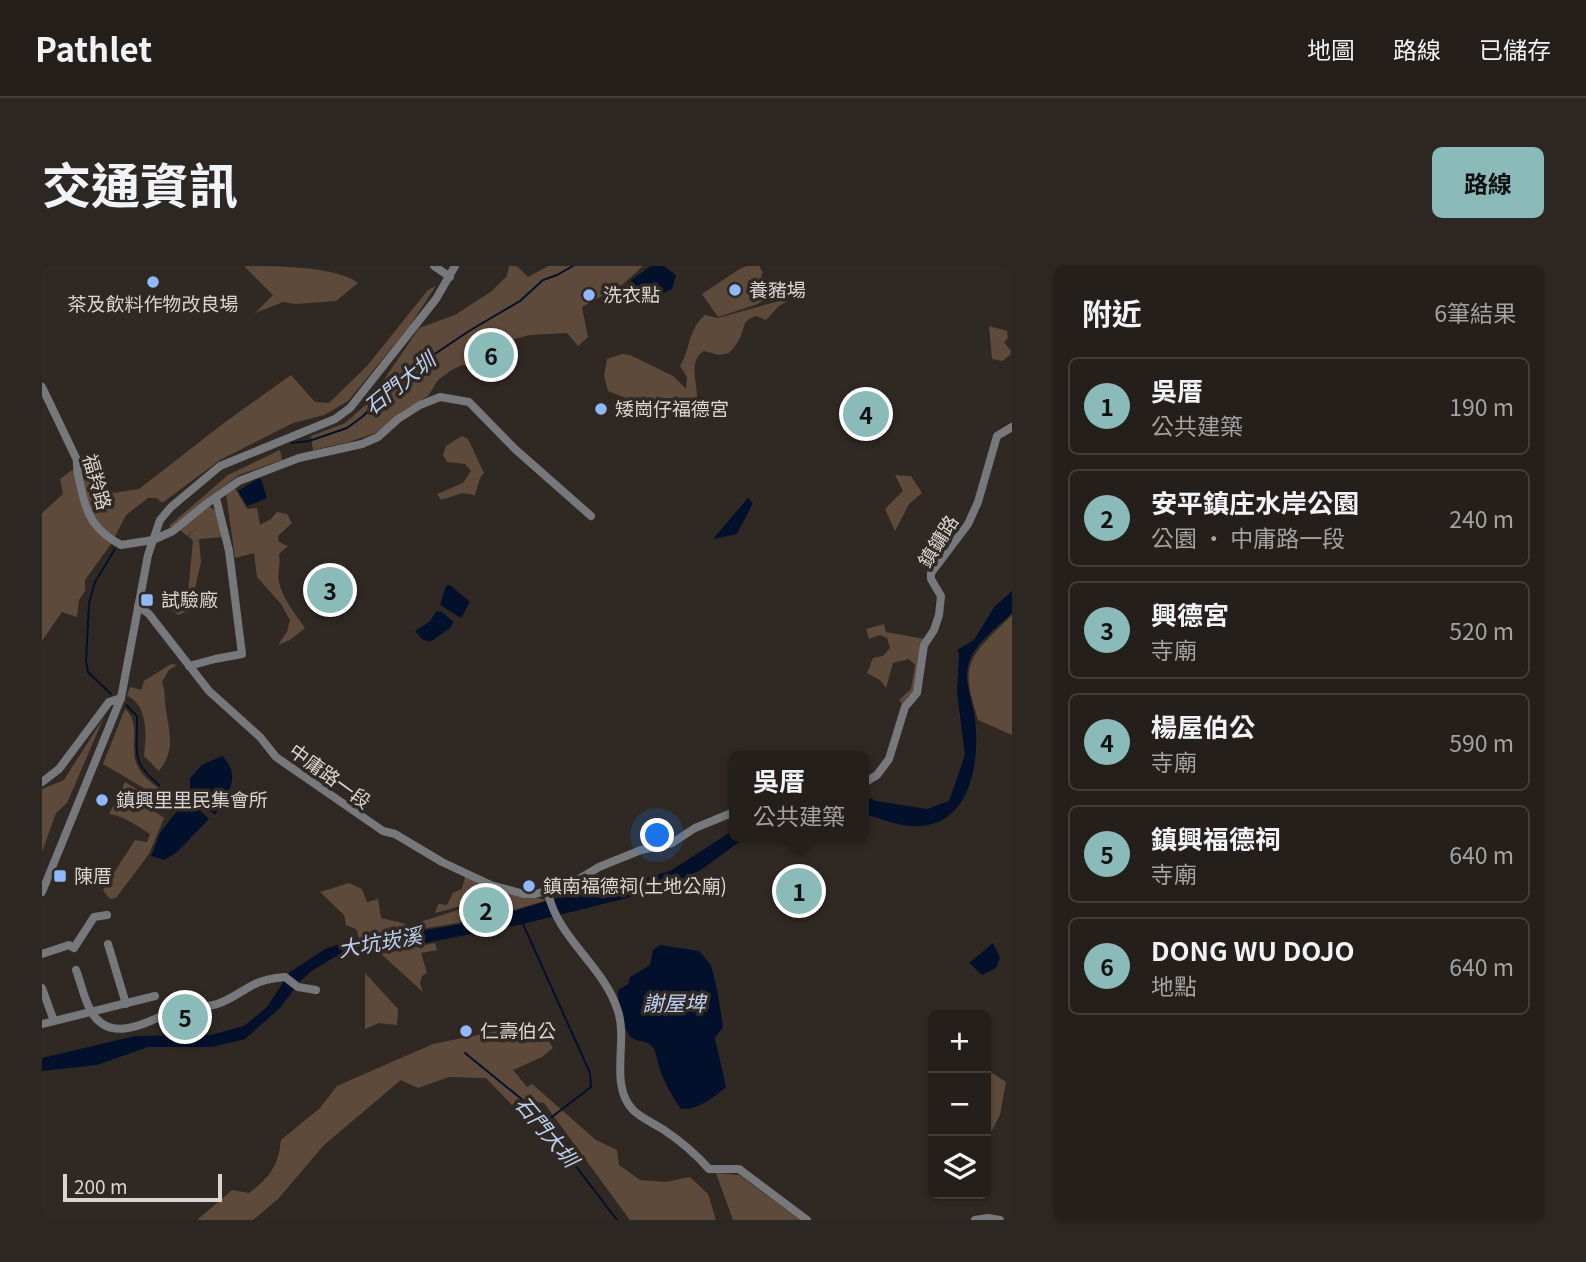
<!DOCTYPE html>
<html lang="zh-TW">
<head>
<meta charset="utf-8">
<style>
  body { margin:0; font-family:Georgia,"Noto Sans TC",serif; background:#2c2723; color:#f1f3f6 }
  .controls { position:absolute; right:21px; bottom:21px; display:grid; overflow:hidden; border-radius:10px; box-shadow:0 2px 5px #0004 }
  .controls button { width:63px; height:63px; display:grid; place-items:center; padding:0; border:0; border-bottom:2px solid #413d39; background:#241f1a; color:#f1f3f6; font:35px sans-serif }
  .scale { position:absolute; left:21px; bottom:18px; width:159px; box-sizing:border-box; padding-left:7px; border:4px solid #dad5d1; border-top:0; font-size:19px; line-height:24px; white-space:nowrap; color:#dad5d1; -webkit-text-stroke:5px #302923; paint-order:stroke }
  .you { position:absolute; left:616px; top:570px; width:24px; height:24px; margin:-18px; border:5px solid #fff; border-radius:50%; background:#1a73e8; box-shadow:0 0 0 10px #1a73e833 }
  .badge { display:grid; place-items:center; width:46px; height:46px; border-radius:50%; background:#8bbbb9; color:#111; font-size:23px; font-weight:700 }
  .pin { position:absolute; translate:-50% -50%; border:4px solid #fff; box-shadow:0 2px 7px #0006 }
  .popup { position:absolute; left:687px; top:485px; width:140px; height:91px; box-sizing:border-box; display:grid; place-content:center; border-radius:10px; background:#241f1a; filter:drop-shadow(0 2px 5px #0005); font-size:23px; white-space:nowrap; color:#a3a2a2 }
  .popup b { font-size:26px; color:#f1f3f6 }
  .popup::after { content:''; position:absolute; left:50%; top:100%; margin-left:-14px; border:14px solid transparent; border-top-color:#241f1a }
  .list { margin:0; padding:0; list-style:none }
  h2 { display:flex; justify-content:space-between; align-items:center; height:91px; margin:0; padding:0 28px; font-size:30px }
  h2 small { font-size:23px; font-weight:400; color:#a3a2a2 }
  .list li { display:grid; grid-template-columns:46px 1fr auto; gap:21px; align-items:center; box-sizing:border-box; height:98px; margin:0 14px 14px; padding:0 14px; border:2px solid #413d39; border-radius:10px }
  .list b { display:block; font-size:26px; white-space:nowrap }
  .list p { margin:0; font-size:23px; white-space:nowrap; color:#a3a2a2 }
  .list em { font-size:23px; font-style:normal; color:#a3a2a2 }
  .icon { flex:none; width:38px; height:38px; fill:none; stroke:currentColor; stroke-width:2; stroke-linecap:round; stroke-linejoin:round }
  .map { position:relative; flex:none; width:970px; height:954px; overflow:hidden; border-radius:10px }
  header { display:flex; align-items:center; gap:42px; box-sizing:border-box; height:98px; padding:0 35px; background:#241f1a; border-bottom:2px solid #413d39 }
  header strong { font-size:33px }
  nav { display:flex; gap:38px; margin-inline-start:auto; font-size:24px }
  .intro { display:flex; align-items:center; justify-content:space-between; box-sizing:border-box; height:168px; padding:0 42px }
  h1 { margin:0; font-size:49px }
  .button { padding:18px 32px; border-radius:10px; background:#8bbbb9; color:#111; font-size:24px; font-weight:700 }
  main { display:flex; gap:42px; padding:0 42px }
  aside { flex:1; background:#241f1a; border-radius:10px; box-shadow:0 2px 5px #0004 }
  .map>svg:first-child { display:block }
  .green { fill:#5e4a3a }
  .water { fill:#03102b }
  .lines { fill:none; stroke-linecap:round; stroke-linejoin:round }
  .stream { stroke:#03102b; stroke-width:2 }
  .minor { stroke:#76787c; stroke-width:8 }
  .poi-dot { fill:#90b8fd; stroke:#302923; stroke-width:2.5 }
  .labels { text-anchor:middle; stroke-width:7; stroke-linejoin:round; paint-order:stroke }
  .poi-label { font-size:19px; fill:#dad5d1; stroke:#302923; text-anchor:start }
  .street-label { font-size:19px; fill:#dad5d1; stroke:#302923 }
  .water-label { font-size:21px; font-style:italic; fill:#bdd1f4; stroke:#302923 }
</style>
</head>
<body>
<header>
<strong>Pathlet</strong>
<nav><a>地圖</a><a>路線</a><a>已儲存</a></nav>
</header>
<div class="intro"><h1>交通資訊</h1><a class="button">路線</a></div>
<main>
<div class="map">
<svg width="970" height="954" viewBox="0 0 970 954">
  <rect width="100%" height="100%" fill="#302923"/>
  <!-- green -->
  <g class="green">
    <path d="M 202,0 C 233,0 294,0 316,17 L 294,35 L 254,38 L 241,36 L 213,47 L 231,29 Z"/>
    <polygon points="467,0 475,0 486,11 506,0 601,0 580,19 540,41 546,71 536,80 525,67 488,69 441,81 432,85 430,101 420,99 408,105 396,114 386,130 361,145 336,166 307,176 271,184 269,170 303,157 327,136 377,62 413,49 450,25 465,10"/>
    <polygon points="706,0 717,0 721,7 719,9 725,19 720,25 724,32 716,38 676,51 660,28 699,2"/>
    <polygon points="394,20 366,62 306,135 282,149 251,157 178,194 120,237 115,232 106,232 84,249 69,278 43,314 43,325 37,334 35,351 20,346 0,375 0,247 21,228 18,213 30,204 38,206 38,194 41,189 57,218 72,227 97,223 182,157 249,109 273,136 287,137 325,100 386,24"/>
    <path d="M 744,33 L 746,35 L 737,40 L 724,54 L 714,50 C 700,54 703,61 698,72 C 695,78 691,83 687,87 L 677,89 L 662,85 C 638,99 670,139 645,152 L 638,147 L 614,148 L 602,139 L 566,125 L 562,110 L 565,93 L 580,88 L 588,89 L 631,110 L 644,123 L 645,111 L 638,100 C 649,82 646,63 663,49 L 676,52 Z"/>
    <polygon points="947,60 965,65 966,72 962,76 969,85 968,89 960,95 950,93"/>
    <polygon points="420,170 426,173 442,207 438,212 433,229 420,227 399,234 395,228 421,217 429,205 423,198 405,196 401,189 404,180"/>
    <polygon points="238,184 240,194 197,209 166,232 130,262 127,260 186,209"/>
    <polygon points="853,209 869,210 880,227 867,238 853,265 843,243 861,225"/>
    <path d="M 193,222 L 205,243 L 215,242 L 218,259 L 229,253 L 235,246 L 245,248 L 250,257 L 236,270 L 237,276 L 246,280 L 237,288 C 239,298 235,309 237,316 C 240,332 254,349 263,362 L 248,374 L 236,379 L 245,366 L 248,354 L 239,338 L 215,311 L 212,287 L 193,292 L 184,227 Z"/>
    <polygon points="167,240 174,245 181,271 157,273 159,296 151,330 151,343 136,349 120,336 127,328 135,336 142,335 146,327 151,275 146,270 160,257 145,270 138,264"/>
    <path d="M 970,349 L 970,469 L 936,454 C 932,439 925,421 927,405 C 930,383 956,364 970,349 Z"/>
    <polygon points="842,358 844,366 882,373 873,425 861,439 857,434 869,423 873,399 867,393 851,397 844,422 838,414 825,407 831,392 841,390 848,382 845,372 838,369 827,373 824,363"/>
    <path d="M 129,398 L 135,399 L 127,404 L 120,416 C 124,426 122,434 124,444 C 128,470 133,484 117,505 L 102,490 C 104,471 107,439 85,430 L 88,421 L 99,424 L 102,415 Z"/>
    <path d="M 83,443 C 101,458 85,484 97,503 C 102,512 114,520 122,527 L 117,531 L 61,498 Z"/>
    <polygon points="62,451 25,537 14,547 0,586 0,523 22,514"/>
    <path d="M 83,516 L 118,537 L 112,545 L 122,552 L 107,588 L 74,632 L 68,633 L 61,624 L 93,574 L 105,576 L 108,568 C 96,560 81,550 67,548 Z"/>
    <polygon points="423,611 439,617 442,627 431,637 393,647 396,638 405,639 411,627 420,623"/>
    <polygon points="307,617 320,623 325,636 336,633 339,652 360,657 374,663 317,672 314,663 304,659 302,649 278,626"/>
    <path d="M 456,624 L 505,634 C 465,647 426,656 384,662 L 375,657 L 432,639 L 443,630 L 455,627 Z"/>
    <polygon points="393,677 395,684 379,687 385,707 380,710 378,717 381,726 339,688"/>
    <polygon points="323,707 356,743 355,759 337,757 323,763"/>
    <path d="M 455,765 L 500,765 L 511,782 L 500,791 L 471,804 L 485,821 L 490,818 L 554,874 L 575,884 L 577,899 L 598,914 L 624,916 L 648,911 L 666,928 L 674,954 L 588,954 L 502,837 L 475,835 L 470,839 L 444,812 L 407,811 L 376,822 L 359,814 L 282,879 L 236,933 L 211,954 L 155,954 L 190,924 L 207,927 C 228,911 236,901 239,874 L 278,842 L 295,820 L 391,778 Z"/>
    <polygon points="944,803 964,816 958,849 947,870 944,864"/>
    <polygon points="674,907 697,909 758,954 691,954"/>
  </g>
  <!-- water -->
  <g class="water">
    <polygon points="609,0 622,0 634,9 630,23 604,35 589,14"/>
    <polygon points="215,213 219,213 225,232 205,240 196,225"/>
    <polygon points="706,232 711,237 695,268 671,273"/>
    <polygon points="408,319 428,336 419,352 398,339 404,320"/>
    <path d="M 970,325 L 970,347 C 955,362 931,378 926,400 C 922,418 931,436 933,453 C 938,493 930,556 879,560 C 861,562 839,553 822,548 L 822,530 L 834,535 L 885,543 L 907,535 L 923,489 L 915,427 L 917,387 L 915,384 L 932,374 L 952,341 Z"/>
    <polygon points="395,345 400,346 412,356 408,362 388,376 380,373 373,365 387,356"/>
    <path d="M 180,490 C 201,510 185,529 173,549 L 148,529 L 148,512 L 160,499 Z"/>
    <polygon points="145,532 167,553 135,586 122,594 109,590 118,567"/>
    <polygon points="692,564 692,571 704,571 659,604 613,625 477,659 340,685 293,691 271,704 258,715 239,741 203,773 170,781 106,781 55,799 0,805 0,792 93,770 169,769 202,760 225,741 248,706 283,683 295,679 443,654 511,633 573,621 628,605"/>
    <polygon points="951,677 958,692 954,702 940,709 927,697"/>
    <path d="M 618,679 L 657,685 L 669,699 L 676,728 L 681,761 L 673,772 L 684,821 C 671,832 657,844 639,843 C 631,831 623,818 618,804 C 616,798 615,790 612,783 C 606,773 596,777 589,771 C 582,765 575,733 576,724 L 586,718 L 588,711 L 608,699 L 611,684 Z"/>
  </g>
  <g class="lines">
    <!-- stream -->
    <g class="stream">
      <polyline points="249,177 267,175 305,162 320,151 366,106 427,65 478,35 501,14 515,9 531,0"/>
      <polyline points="69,428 46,406 44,395 47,337 53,316 73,283"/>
      <path d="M 84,439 L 95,450 C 96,485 87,494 117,519"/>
      <polyline points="481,658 548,807 549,821 502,857"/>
      <polyline points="423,787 488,840 575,954"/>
    </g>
    <!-- minor -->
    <g class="minor">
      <polyline points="392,0 408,11"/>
      <path d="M 0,121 L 35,194 C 34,204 37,212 39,222 C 45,250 52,264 79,279 L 111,274 L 131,265 L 164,238 L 197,215 L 257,192 L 320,178 L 336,171 L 356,153 L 378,139 L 398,131 L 427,136 L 473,183 L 549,250"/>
      <polyline points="96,340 107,348 167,425 218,471 234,491 341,565 353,568 400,596 449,619 482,628 493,628 527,619 557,601 599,584 630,577 653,562 692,546"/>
      <polyline points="147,400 173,393 200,388 187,285 174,232"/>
      <polyline points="748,490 761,490"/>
      <polyline points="0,516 17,503 67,436 79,432"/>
      <polyline points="822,517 835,509 847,493 863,441 875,427 882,379 892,364 897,349 899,330 889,313 889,307 926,258 936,236 955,170 970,161"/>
      <polyline points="0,626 79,432 106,289 118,254 129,241 178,200 293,153 308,142 394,33 413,0"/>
      <path d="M 506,627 C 516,673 562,700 576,745 C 586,776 567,819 591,844 C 599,852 613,858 622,864 C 640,876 653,887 667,903 L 697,903 L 765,954"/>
      <polyline points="66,678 84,738"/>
      <polyline points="0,688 27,679 32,682 52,651 65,649"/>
      <path d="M 34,704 C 39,717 42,733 49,745 C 70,784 119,748 146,738 C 172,746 188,732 209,720 C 219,714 231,712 243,711 L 256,721 L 274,724"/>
      <polyline points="0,722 12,755"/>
      <polyline points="0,758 113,730"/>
      <polyline points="933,954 946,952 958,954"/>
    </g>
  </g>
  <!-- markers -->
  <g class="poi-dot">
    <circle cx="111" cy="16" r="7"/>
    <circle cx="693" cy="24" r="7"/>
    <circle cx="547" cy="29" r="7"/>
    <circle cx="559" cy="143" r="7"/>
    <rect x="98" y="327" width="14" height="14" rx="3.5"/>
    <circle cx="60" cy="534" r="7"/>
    <rect x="11" y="603" width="14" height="14" rx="3.5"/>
    <circle cx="487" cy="620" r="7"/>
    <circle cx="424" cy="765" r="7"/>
  </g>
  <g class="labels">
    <!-- poi labels -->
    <g class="poi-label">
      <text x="707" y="31">養豬場</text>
      <text x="561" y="36">洗衣點</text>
      <text x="111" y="45" text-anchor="middle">茶及飲料作物改良場</text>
      <text x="573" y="150">矮崗仔福德宮</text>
      <text x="119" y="341">試驗廠</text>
      <text x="74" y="541">鎮興里里民集會所</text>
      <text x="32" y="617">陳厝</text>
      <text x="501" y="627">鎮南福德祠(土地公廟)</text>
      <text x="438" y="772">仁壽伯公</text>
    </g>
    <!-- street labels -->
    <g class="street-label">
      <text transform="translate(55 216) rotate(74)" y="7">福羚路</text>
      <text transform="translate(896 275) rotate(-58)" y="7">鎮鏞路</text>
      <text transform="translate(288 510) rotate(36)" y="7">中庸路一段</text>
    </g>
    <!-- water labels -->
    <g class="water-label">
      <text transform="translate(358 118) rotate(-39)" y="7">石門大圳</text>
      <text transform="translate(338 677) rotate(-10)" y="7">大坑崁溪</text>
      <text x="632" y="745">謝屋埤</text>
      <text transform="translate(504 866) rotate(50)" y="7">石門大圳</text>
    </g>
  </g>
</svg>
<div class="controls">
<button>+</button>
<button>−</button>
<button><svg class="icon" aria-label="layers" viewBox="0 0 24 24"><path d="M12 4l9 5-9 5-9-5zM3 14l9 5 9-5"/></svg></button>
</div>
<div class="scale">200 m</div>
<div class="you"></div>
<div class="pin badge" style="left:757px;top:625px">1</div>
<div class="popup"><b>吳厝</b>公共建築</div>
<div class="pin badge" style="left:444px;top:644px">2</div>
<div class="pin badge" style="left:288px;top:324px">3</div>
<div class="pin badge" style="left:824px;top:148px">4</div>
<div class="pin badge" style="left:143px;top:751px">5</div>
<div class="pin badge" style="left:449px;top:89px">6</div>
</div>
<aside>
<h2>附近<small>6筆結果</small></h2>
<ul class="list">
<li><span class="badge">1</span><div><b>吳厝</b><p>公共建築</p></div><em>190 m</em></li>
<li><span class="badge">2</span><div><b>安平鎮庄水岸公園</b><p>公園 · 中庸路一段</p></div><em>240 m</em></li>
<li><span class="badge">3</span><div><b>興德宮</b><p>寺廟</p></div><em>520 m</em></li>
<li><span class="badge">4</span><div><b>楊屋伯公</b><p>寺廟</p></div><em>590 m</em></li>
<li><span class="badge">5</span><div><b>鎮興福德祠</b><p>寺廟</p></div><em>640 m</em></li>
<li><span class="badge">6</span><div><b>DONG WU DOJO</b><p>地點</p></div><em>640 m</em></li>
</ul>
</aside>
</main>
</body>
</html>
